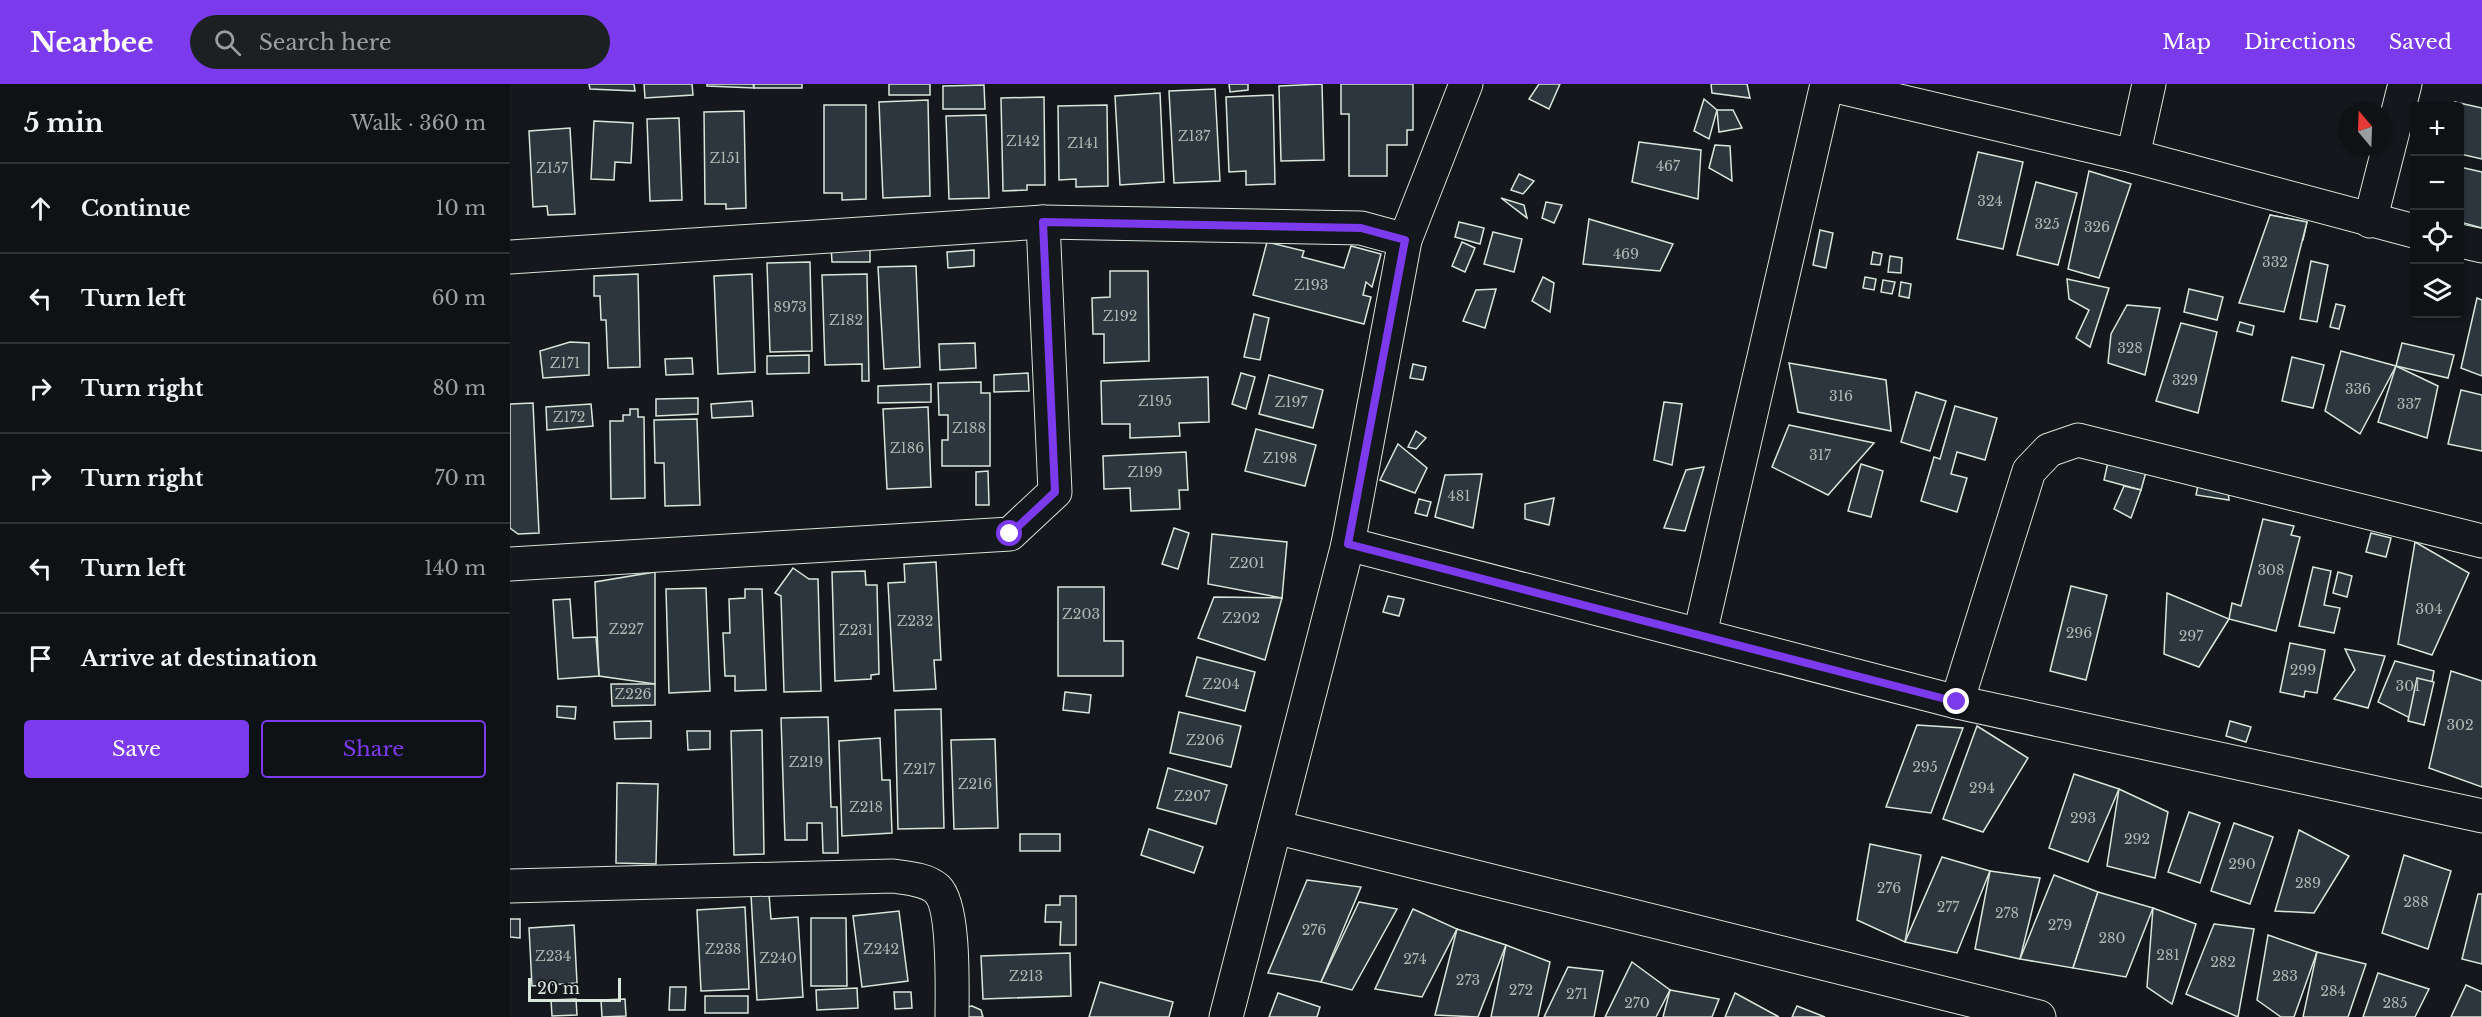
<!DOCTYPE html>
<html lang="en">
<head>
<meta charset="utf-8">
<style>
  body { margin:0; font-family:"Libre Baskerville",serif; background:#1d2022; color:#f1f3f6 }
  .controls { position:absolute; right:18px; top:18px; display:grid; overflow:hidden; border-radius:6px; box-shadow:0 2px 4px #0004 }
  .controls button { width:54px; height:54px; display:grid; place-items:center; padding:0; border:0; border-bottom:2px solid #2f3234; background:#0f1215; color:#f1f3f6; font:30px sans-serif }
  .compass { position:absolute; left:1828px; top:18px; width:54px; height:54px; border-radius:50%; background:#0f1215; box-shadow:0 2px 4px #0004; rotate:341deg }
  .scale { position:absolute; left:18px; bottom:15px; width:93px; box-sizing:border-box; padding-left:6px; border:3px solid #d8e6dc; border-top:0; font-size:16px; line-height:21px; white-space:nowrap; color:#d8e6dc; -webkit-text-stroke:4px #14181c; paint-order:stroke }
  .stop { position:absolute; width:18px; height:18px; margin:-14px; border:4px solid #7c3aed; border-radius:50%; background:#fff }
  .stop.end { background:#7c3aed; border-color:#fff; box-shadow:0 2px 6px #0008 }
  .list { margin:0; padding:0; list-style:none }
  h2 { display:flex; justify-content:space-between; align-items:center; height:78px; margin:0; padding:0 24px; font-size:26px }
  h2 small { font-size:20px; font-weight:400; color:#9b9ea0 }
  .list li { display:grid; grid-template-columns:39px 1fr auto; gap:18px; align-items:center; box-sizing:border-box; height:90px; padding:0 24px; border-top:2px solid #2f3234 }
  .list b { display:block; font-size:22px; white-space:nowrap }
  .list em { font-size:20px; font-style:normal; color:#9b9ea0 }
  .actions { display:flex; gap:12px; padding:18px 24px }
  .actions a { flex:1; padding:14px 0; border:2px solid #7c3aed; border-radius:6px; text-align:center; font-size:21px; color:#7c3aed }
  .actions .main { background:#7c3aed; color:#fff }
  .icon { flex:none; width:33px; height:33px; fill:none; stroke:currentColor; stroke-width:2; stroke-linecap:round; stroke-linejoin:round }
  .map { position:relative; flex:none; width:1972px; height:933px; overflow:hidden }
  header { display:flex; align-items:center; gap:36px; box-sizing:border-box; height:84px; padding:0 30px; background:#7c3aed; color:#fff }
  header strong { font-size:28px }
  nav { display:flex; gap:33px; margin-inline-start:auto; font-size:21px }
  .search { width:420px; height:54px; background:#1d2022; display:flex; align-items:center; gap:15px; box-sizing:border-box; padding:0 21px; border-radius:33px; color:#9b9ea0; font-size:22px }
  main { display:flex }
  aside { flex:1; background:#0f1215 }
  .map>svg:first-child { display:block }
  .building { fill:#2c363c; stroke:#d8e6dc; stroke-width:1.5 }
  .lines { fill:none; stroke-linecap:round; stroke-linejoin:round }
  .minor-casing { stroke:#d8e6dc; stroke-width:35 }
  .minor { stroke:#14181c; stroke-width:33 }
  .route { stroke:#7c3aed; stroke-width:8 }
  .labels { text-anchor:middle; stroke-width:4.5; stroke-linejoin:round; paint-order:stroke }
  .number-label { font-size:14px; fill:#adbab4 }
</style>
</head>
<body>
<header>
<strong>Nearbee</strong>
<div class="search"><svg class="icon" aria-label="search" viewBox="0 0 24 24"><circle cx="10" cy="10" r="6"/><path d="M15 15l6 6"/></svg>Search here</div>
<nav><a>Map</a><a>Directions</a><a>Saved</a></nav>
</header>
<main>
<aside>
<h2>5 min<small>Walk · 360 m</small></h2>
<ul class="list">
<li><svg class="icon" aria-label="ahead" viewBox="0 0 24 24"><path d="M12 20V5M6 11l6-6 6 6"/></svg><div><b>Continue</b></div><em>10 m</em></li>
<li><svg class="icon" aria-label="left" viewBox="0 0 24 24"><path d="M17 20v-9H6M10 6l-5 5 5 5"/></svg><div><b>Turn left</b></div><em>60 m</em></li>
<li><svg class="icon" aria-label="right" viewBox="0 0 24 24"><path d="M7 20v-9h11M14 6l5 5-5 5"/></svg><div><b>Turn right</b></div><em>80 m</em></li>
<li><svg class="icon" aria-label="right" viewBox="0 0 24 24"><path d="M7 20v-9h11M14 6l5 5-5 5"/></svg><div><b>Turn right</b></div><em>70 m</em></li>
<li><svg class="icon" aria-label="left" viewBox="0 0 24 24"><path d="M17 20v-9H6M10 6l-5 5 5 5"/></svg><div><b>Turn left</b></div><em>140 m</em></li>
<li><svg class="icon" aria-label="arrive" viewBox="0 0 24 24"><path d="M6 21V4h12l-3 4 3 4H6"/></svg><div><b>Arrive at destination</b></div></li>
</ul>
<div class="actions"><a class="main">Save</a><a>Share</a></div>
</aside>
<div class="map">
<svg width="1972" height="933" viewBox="0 0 1972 933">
  <rect width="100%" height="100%" fill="#14181c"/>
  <!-- building -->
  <g class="building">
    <polygon points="79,0 124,0 125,7 80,5"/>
    <polygon points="134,0 182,0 183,11 135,14"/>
    <polygon points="197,0 243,0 244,4 197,2"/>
    <rect x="244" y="0" width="48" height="4"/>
    <rect x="379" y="0" width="41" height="11"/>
    <polygon points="719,0 738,0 738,6 720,8"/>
    <polygon points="812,0 814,76 771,77 769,2"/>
    <polygon points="831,0 903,0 903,46 897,46 897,61 877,61 877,92 839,92 839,30 831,30"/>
    <polygon points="1029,0 1050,0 1039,25 1019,15"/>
    <polygon points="1201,0 1237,0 1240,14 1202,9"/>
    <polygon points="474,1 475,25 433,25 433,2"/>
    <polygon points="705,5 710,97 664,99 659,7"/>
    <polygon points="650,9 654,98 610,101 605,12"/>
    <polygon points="763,11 765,100 736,101 736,87 719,88 716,13"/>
    <polygon points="534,13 535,101 517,101 517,106 493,107 491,14"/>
    <polygon points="1194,15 1207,26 1199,55 1184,47"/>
    <polygon points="418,16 420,112 373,114 369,18"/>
    <polygon points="1945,18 1972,24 1972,75 1950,70 1950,22 1938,22"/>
    <polygon points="314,21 356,21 356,115 332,116 332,109 314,109"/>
    <polygon points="597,21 598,102 566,103 566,95 549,96 548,22"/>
    <polygon points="1207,26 1223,26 1232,44 1209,48"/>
    <polygon points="234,27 236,124 216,125 216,120 195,120 194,28"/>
    <polygon points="476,31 479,114 439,115 436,32"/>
    <polygon points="169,34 172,116 140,117 137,35"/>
    <polygon points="84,37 123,39 121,79 105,78 104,96 81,95"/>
    <polygon points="60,44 65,130 38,131 37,122 23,123 19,47"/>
    <polygon points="1129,58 1191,66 1188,115 1122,98"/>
    <polygon points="1205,61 1220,62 1222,97 1199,84"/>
    <polygon points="1468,68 1513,78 1493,165 1447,155"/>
    <polygon points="1950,83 1972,88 1972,144 1950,138"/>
    <polygon points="1579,87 1621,100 1589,194 1558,185"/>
    <polygon points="1009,90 1024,97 1013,110 1001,106"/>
    <polygon points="1526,98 1567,109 1548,181 1507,171"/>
    <polygon points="991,114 1014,121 1017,134"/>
    <polygon points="1036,118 1052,121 1044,139 1032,134"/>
    <polygon points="1760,131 1797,138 1793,156 1756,149"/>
    <polygon points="1760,131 1797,138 1774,228 1729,219"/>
    <polygon points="1079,135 1163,160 1150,187 1073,180"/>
    <polygon points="949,138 974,144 970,160 945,153"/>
    <polygon points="1310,146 1323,149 1316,184 1303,181"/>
    <polygon points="983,148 1012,155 1004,188 974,180"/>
    <polygon points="757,158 794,167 792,173 834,184 841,162 871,170 862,203 856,198 853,211 861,213 854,240 743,211"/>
    <polygon points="952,158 965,164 955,188 942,182"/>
    <polygon points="321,162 360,162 360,178 322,178"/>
    <polygon points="464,166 464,182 438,184 437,168"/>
    <polygon points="1363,168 1372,170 1370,181 1361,180"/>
    <polygon points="1380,172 1392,174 1391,189 1378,188"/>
    <polygon points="1801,177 1818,181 1807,238 1790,235"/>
    <polygon points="300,178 302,267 260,268 257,179"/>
    <polygon points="406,182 410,283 374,285 368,183"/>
    <polygon points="600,187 638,187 639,277 594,279 594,250 583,250 582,214 600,213"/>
    <polygon points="128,190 130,283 98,284 96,236 91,236 90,212 84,212 84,192"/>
    <polygon points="242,190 245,288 208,290 204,192"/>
    <polygon points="357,190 359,297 352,297 352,280 315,281 312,191"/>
    <polygon points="1033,193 1044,199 1040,228 1022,217"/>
    <polygon points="1355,193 1366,195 1364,206 1353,204"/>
    <polygon points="1557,195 1599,204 1580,263 1566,254 1579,226 1559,215"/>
    <polygon points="1373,196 1385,198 1382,210 1371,208"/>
    <polygon points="1391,198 1401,200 1399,214 1389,212"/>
    <polygon points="986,205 975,244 953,237 966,206"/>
    <polygon points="1679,205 1713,213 1707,236 1674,228"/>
    <polygon points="1967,214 1972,216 1972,292 1951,284"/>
    <polygon points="1826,220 1835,222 1829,245 1820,243"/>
    <polygon points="1617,221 1650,224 1635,291 1598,279 1601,250"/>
    <polygon points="744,230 759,234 750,276 734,273"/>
    <polygon points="1730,238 1744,242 1742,251 1727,247"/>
    <polygon points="1671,239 1707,248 1688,329 1646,317"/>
    <polygon points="60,258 79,259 79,291 33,294 30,267"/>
    <polygon points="465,259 466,284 430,286 429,260"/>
    <polygon points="1892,259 1944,271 1938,294 1886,282"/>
    <polygon points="1831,267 1886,282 1850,350 1815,327"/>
    <polygon points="299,271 299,289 257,290 257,272"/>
    <polygon points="1782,273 1814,281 1803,324 1772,317"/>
    <polygon points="182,274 183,290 156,291 155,275"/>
    <polygon points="1279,279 1376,296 1381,347 1288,328"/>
    <polygon points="903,280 916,283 913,296 900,294"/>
    <polygon points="1886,282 1928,302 1917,354 1868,338"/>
    <polygon points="518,289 519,307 484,308 484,291"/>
    <polygon points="731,289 745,293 736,325 722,320"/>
    <polygon points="759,291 813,306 803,344 749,330"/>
    <polygon points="698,293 699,338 669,339 670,352 620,354 620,340 592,340 591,297"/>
    <polygon points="471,298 471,309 480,309 480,382 432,382 432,356 438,356 438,331 429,331 428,299"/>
    <polygon points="421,300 421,318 368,319 368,302"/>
    <polygon points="1951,306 1972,311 1972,367 1938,360"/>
    <polygon points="1406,308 1436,317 1420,367 1391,358"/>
    <polygon points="188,314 188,330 146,332 146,315"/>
    <polygon points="242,317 243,332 202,334 201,320"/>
    <polygon points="1154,318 1172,320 1162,381 1144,376"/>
    <polygon points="23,319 29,449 8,450 0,444 0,320"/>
    <polygon points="81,320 83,342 37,346 36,323"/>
    <polygon points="1445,322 1487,334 1475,376 1447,368 1441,390 1457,394 1447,428 1411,417 1424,373 1430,375"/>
    <polygon points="418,323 421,403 377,405 373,325"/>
    <polygon points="120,325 128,325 128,333 134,333 135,414 101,415 100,337 113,337 113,331 120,331"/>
    <polygon points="187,335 190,421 155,422 154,379 145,379 144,336"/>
    <polygon points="1279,341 1364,359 1318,411 1262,383"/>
    <polygon points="746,345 806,361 795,402 735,387"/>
    <polygon points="906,347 916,354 906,365 898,363"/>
    <polygon points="888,360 917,384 905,409 870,396"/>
    <polygon points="676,368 678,406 669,406 670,425 621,427 620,404 594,405 593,372"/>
    <polygon points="1598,378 1636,388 1631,406 1594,396"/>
    <polygon points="1351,380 1373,387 1361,433 1338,427"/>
    <polygon points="1194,383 1175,447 1154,444 1176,386"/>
    <polygon points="478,387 479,421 466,421 466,388"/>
    <polygon points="972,390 963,444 925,433 935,391"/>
    <polygon points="1717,400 1719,416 1686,411 1688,401"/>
    <polygon points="1614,402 1631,406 1621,434 1604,425"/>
    <polygon points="1044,414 1039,441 1015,435 1015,420"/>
    <polygon points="909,415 921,418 917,432 905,429"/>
    <polygon points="1753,435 1784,442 1781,451 1790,453 1766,547 1719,535 1722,519 1731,522"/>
    <polygon points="664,444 679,449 668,485 652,480"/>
    <polygon points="1861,449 1881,454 1876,473 1856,468"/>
    <polygon points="702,450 777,458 772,514 698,500"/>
    <polygon points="1905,458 1959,489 1922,571 1888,560"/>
    <polygon points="426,478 431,576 424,576 426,605 384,607 378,499 395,498 394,480"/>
    <polygon points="1803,483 1821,487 1814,521 1830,524 1824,549 1789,542"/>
    <polygon points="283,484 299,495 308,495 311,607 274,608 271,512 265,509"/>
    <polygon points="355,487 356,501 367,501 369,590 361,591 361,595 325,597 322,488"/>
    <polygon points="145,488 145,600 89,592 85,498"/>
    <polygon points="1828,488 1842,492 1837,513 1823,509"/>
    <polygon points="1561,502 1597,511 1576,596 1540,587"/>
    <polygon points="548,503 594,503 594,557 613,557 613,592 548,592"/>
    <polygon points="196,504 200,607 159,609 156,505"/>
    <polygon points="235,505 252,505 256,606 225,607 225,592 215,592 213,549 220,549 219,515 235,514"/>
    <polygon points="1657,509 1719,535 1689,583 1654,570"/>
    <polygon points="878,512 894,515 889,532 873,528"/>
    <polygon points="704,513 772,514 755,576 688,554"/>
    <polygon points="60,515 63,554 86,553 89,592 48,595 43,516"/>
    <polygon points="1780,559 1815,566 1807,609 1795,607 1794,613 1770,608"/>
    <polygon points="1835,565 1875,572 1858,624 1824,615 1845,586"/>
    <polygon points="687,573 745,588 735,627 676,612"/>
    <polygon points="1885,577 1924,587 1914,641 1868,618"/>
    <polygon points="1941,587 1972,597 1972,703 1919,684"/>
    <polygon points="1907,594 1924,598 1914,641 1898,637"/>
    <polygon points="101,600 145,600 145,621 102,622"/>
    <polygon points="555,608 581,611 579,629 553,626"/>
    <polygon points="47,622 66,623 65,635 47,633"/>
    <polygon points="431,625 434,744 388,745 385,626"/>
    <polygon points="669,628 731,642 721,683 660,669"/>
    <polygon points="318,633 321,723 327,723 328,769 313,769 312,739 297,739 297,756 275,756 271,634"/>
    <polygon points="141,637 141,654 105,655 104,638"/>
    <polygon points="1720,637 1741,643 1736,658 1716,652"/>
    <polygon points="1407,641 1453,644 1421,729 1376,723"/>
    <polygon points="1467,642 1518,674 1473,748 1433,735"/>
    <polygon points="252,646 254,770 224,771 221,647"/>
    <polygon points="177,647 200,647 200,665 178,666"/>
    <polygon points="370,654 372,696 380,696 382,749 332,752 329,657"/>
    <polygon points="485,655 488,744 444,745 441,656"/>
    <polygon points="658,684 717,701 706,740 647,724"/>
    <polygon points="1564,690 1609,705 1578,778 1539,764"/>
    <polygon points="107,699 148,700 146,780 106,779"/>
    <polygon points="1609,705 1658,728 1645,794 1597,782"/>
    <polygon points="1679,728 1710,739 1690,799 1658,788"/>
    <polygon points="1724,739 1763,753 1740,820 1701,807"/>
    <polygon points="639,745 693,763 684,789 631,771"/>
    <polygon points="1789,746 1839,772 1804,829 1765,827"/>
    <rect x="510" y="750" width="40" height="17"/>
    <polygon points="1360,760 1411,771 1395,858 1347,836"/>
    <polygon points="1894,771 1941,787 1918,865 1872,849"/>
    <polygon points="1432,773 1480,787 1447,869 1395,858"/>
    <polygon points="1480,787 1530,794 1510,875 1465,865"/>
    <polygon points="1544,791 1588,808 1563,884 1510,875"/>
    <polygon points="797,796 851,803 811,898 758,889"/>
    <polygon points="1588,808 1643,824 1616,893 1563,884"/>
    <polygon points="259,810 261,835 288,833 293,913 247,916 241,811"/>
    <polygon points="1968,810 1972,810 1972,880 1952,875"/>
    <polygon points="550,812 566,812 566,861 550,861 551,838 535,838 536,821 550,821"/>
    <polygon points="849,818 887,825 842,906 811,898"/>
    <polygon points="235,823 239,905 191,907 187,826"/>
    <polygon points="1643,824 1686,840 1662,920 1637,903"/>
    <polygon points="903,825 947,845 912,913 865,905"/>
    <polygon points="389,827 398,897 352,903 343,832"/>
    <polygon points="301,834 336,834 337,902 301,902"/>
    <polygon points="0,835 10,835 10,854 0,853"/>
    <polygon points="1704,840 1744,845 1728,933 1676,910"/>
    <polygon points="64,841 67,899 22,902 19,844"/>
    <polygon points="947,845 996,861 968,933 925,931"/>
    <polygon points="1758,851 1807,868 1784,933 1771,933 1747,916"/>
    <polygon points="996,861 1040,878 1028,933 981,933"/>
    <polygon points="1807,868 1856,880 1838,933 1793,933"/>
    <polygon points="560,869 561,912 473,915 471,872"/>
    <polygon points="1122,878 1160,906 1146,933 1095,933"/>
    <polygon points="1058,883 1093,887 1084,933 1034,933"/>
    <polygon points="1868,889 1919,905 1905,933 1853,933"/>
    <polygon points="590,898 663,918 659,933 579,933"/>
    <polygon points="1956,901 1972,908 1972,933 1941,933"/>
    <polygon points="160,903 176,903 175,926 159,926"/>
    <polygon points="347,904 348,924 307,926 306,906"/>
    <polygon points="1160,906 1209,915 1202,933 1153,933"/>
    <polygon points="384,908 401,908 402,924 385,925"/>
    <polygon points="768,909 810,923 807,933 759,933"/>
    <polygon points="1225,909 1269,933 1215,933"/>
    <rect x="195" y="912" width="43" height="17"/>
    <polygon points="66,915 67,931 42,932 41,916"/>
    <polygon points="115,915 116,932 92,933 91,916"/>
    <polygon points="462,922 471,926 473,933 451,933 456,923"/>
    <polygon points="1287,922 1315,933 1282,933"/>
  </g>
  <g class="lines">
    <!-- minor casing -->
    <g class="minor-casing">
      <g id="minor">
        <polyline points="1317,0 1623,72 1904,147"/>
        <polyline points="1623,72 1639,0"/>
        <polyline points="1860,137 1895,0"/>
        <polyline points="1950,157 1972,162"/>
        <polyline points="0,173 533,138 851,144 895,156"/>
        <polyline points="838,460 1447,618 1972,732"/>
        <polyline points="0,480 500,450 545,408 533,138"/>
        <polyline points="1190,550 1317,0"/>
        <polyline points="1447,618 1519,387 1539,366 1568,356 1972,457"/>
        <polyline points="765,743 1529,933"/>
        <path d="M 0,802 L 383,792 C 397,794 416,795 427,805 C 445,822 442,907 442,933"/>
        <polyline points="716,933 838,460 895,156 956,0"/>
      </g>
    </g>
    <!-- minor -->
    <use href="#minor" class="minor"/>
  </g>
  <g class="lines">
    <!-- route -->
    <polyline class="route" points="500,450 545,408 533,138 851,144 895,156 838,460 1447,618"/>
  </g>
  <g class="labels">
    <!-- number labels -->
    <g class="number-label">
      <text x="684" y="57">Z137</text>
      <text x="513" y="62">Z142</text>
      <text x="573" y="64">Z141</text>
      <text x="215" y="79">Z151</text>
      <text x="1158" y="87">467</text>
      <text x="42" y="89">Z157</text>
      <text x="1480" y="122">324</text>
      <text x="1537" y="145">325</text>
      <text x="1587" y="148">326</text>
      <text x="1116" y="175">469</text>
      <text x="1765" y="183">332</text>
      <text x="801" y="206">Z193</text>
      <text x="280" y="228">8973</text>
      <text x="610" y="237">Z192</text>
      <text x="336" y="241">Z182</text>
      <text x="1620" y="269">328</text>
      <text x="55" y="284">Z171</text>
      <text x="1675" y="301">329</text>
      <text x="1848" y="310">336</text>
      <text x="1331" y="317">316</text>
      <text x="645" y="322">Z195</text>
      <text x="781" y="323">Z197</text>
      <text x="1899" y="325">337</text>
      <text x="59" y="338">Z172</text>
      <text x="459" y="349">Z188</text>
      <text x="397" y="369">Z186</text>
      <text x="1310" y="376">317</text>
      <text x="770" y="379">Z198</text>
      <text x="635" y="393">Z199</text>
      <text x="949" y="417">481</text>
      <text x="737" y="484">Z201</text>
      <text x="1761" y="491">308</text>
      <text x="1919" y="530">304</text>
      <text x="571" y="535">Z203</text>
      <text x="731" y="539">Z202</text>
      <text x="405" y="542">Z232</text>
      <text x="116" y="550">Z227</text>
      <text x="346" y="551">Z231</text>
      <text x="1569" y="554">296</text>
      <text x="1681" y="557">297</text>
      <text x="1793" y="591">299</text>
      <text x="711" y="605">Z204</text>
      <text x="1898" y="607">301</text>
      <text x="123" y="615">Z226</text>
      <text x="1950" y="646">302</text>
      <text x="695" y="661">Z206</text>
      <text x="296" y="683">Z219</text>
      <text x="1415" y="688">295</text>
      <text x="409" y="690">Z217</text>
      <text x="465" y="705">Z216</text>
      <text x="1472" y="709">294</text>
      <text x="682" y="717">Z207</text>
      <text x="356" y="728">Z218</text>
      <text x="1573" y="739">293</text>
      <text x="1627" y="760">292</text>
      <text x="1732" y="785">290</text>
      <text x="1798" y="804">289</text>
      <text x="1379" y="809">276</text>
      <text x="1906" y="823">288</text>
      <text x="1438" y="828">277</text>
      <text x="1497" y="834">278</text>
      <text x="1550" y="846">279</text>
      <text x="804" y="851">276</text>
      <text x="1602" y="859">280</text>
      <text x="213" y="870">Z238</text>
      <text x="371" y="870">Z242</text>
      <text x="1658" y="876">281</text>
      <text x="43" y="877">Z234</text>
      <text x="268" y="879">Z240</text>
      <text x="905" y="880">274</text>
      <text x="1713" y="883">282</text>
      <text x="516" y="897">Z213</text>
      <text x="1775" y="897">283</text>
      <text x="958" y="901">273</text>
      <text x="1011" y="911">272</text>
      <text x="1823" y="912">284</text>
      <text x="1067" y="915">271</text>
      <text x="1127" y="924">270</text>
      <text x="1885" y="924">285</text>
    </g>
  </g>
</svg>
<div class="controls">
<button>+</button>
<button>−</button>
<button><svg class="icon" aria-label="locate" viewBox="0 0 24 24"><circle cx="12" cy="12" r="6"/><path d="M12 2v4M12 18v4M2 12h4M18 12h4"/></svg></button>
<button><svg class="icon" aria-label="layers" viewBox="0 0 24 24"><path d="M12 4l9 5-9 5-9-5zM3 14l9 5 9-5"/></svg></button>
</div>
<svg class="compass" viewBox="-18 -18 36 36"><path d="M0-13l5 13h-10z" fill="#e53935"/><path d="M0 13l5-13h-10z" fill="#9b9ea0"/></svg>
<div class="scale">20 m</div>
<div class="stop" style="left:500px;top:450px"></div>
<div class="stop end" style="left:1447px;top:618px"></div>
</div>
</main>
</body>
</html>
